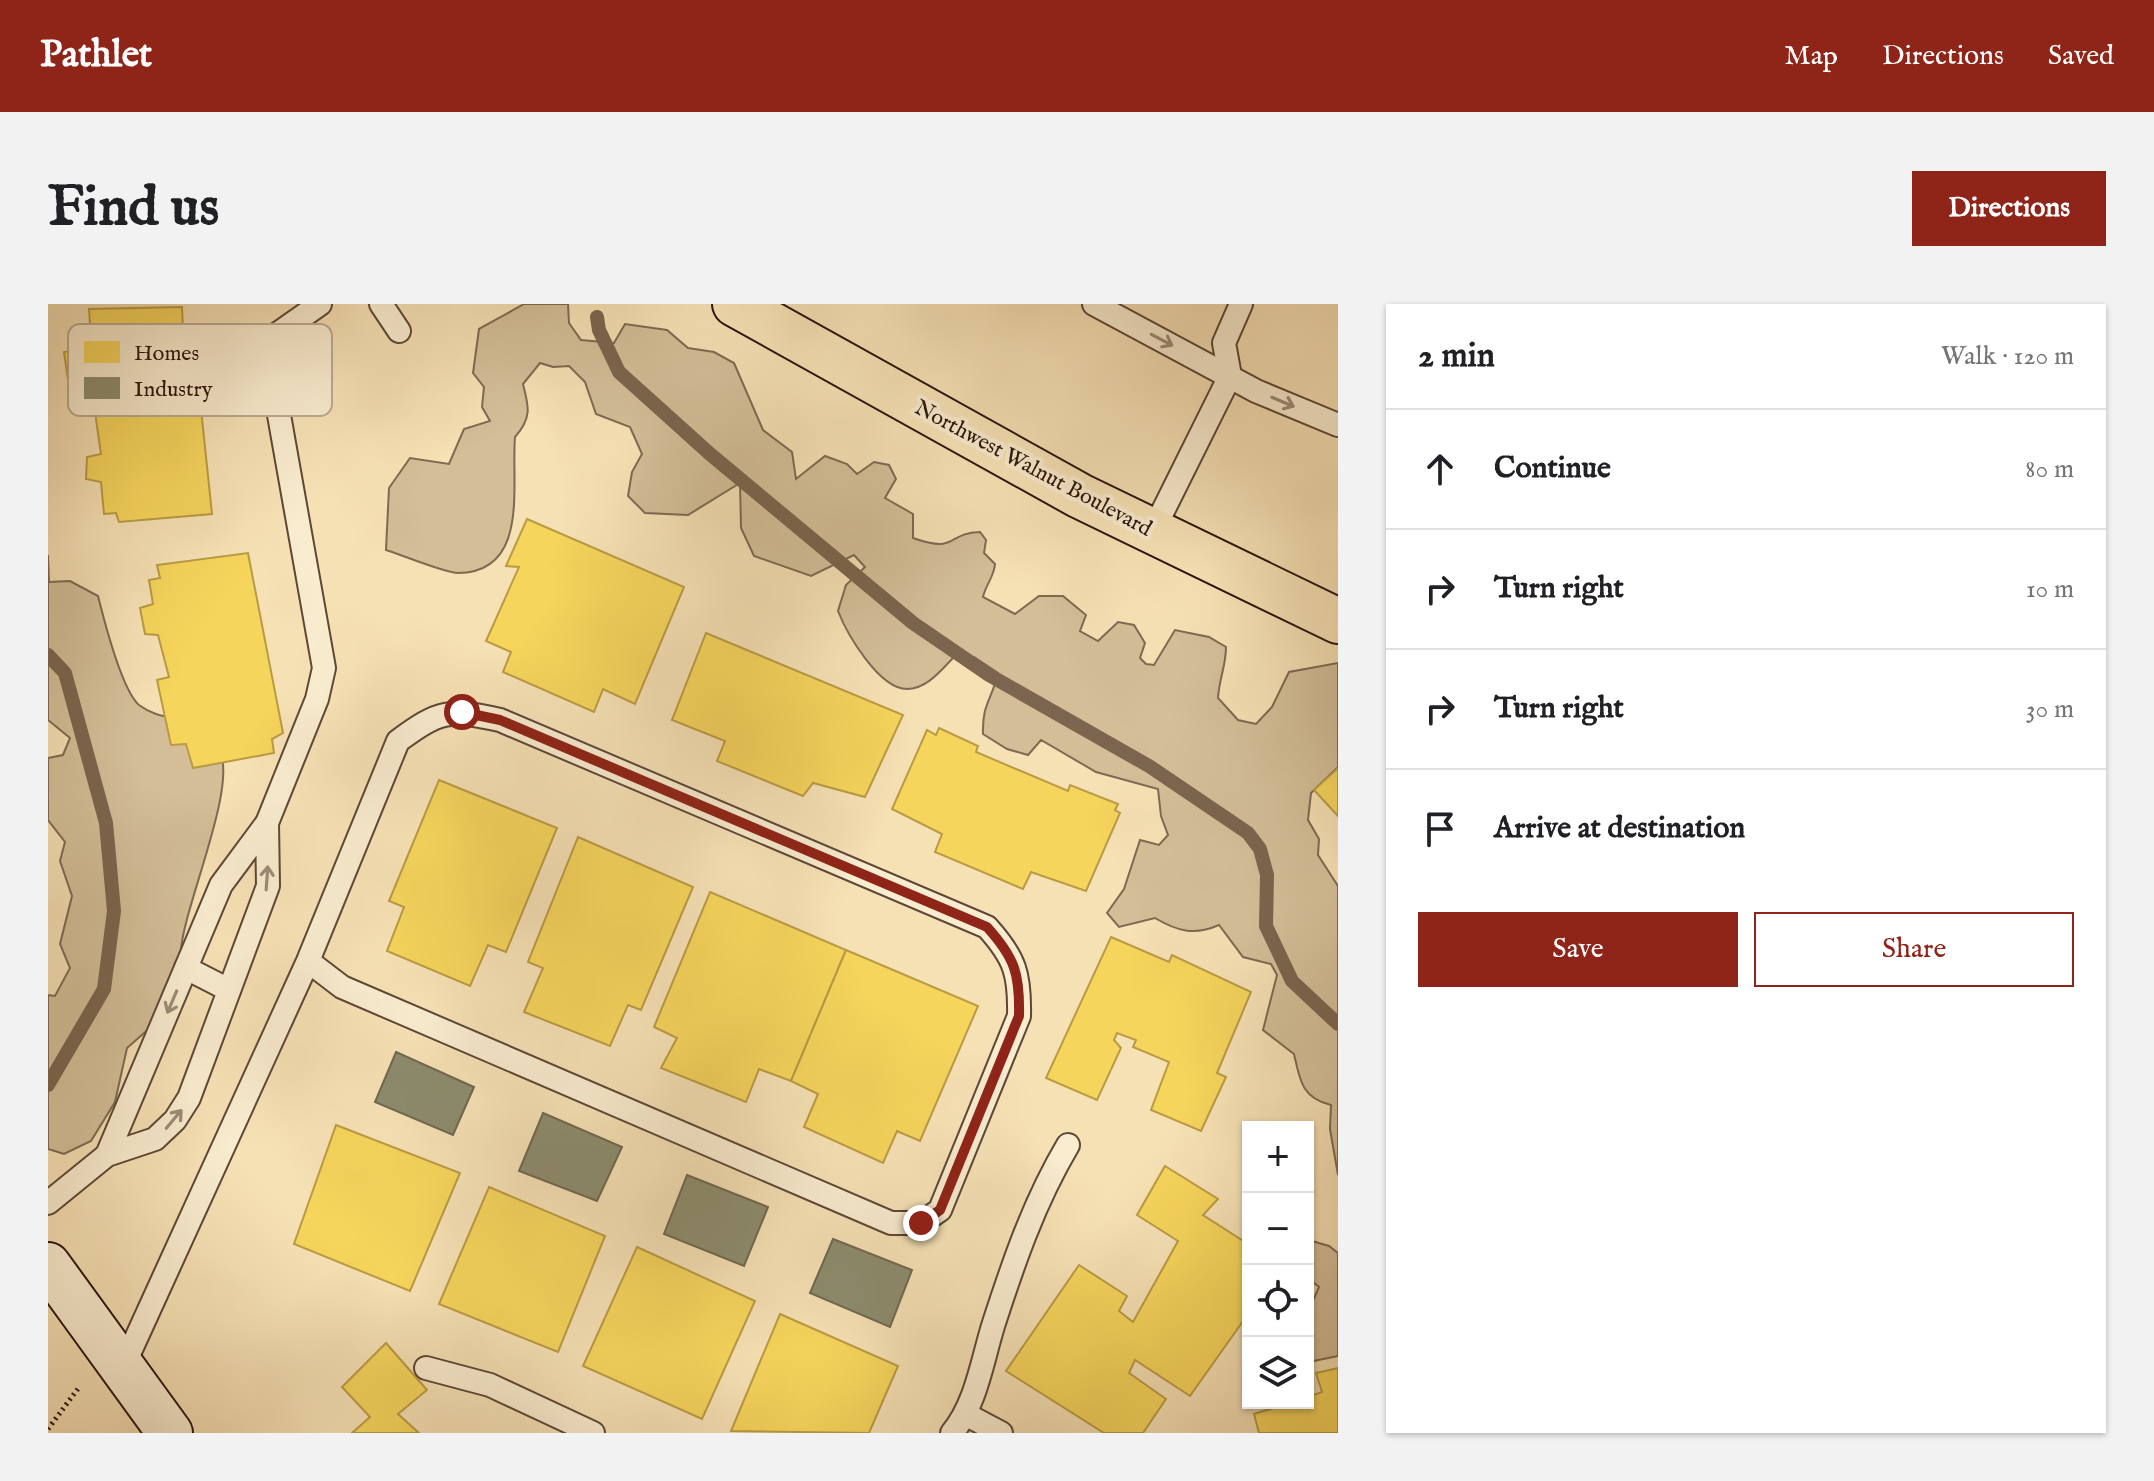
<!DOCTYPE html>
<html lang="en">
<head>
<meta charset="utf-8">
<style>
  body { margin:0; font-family:"IM FELL English",serif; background:#f2f2f2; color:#202124 }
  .controls { position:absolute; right:24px; bottom:24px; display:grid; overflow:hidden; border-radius:0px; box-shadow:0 2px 6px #0004 }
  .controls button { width:72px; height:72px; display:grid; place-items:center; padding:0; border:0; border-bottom:2px solid #e0e0e0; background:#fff; color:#202124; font:40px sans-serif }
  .stop { position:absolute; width:24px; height:24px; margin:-18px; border:6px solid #8f2418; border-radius:50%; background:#fff }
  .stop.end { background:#8f2418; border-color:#fff; box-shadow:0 2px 8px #0008 }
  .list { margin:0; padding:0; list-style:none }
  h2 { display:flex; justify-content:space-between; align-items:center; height:104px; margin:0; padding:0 32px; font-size:34px }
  h2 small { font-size:26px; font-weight:400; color:#757577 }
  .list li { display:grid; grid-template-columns:52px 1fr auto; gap:24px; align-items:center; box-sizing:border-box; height:120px; padding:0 32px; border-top:2px solid #e0e0e0 }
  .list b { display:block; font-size:30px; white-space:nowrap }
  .list em { font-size:26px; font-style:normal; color:#757577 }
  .actions { display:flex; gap:16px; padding:24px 32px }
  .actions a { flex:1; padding:18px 0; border:2px solid #8f2418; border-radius:0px; text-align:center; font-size:28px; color:#8f2418 }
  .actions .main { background:#8f2418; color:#fff }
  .icon { flex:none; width:44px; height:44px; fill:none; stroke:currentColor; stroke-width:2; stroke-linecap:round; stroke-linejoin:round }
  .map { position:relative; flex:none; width:1290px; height:1129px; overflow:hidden; border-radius:0px }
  header { display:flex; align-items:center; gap:48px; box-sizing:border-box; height:112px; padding:0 40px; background:#8f2418; color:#fff }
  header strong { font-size:38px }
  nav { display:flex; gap:44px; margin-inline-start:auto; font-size:28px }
  .intro { display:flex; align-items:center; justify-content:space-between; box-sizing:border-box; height:192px; padding:0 48px }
  h1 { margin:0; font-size:56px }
  .button { padding:20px 36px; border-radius:0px; background:#8f2418; color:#fff; font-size:28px; font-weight:700 }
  main { display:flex; gap:48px; padding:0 48px }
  aside { flex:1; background:#fff; border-radius:0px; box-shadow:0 2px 6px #0004 }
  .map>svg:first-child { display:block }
  .green { fill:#d3be98; stroke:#7e6952; stroke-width:2 }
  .homes { fill:#f6d55c; stroke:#b99b44; stroke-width:2 }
  .industry { fill:#8c8c6e; stroke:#6f6850; stroke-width:2 }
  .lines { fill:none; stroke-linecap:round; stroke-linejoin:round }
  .stream { stroke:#7b654e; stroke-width:14 }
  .lane-casing { stroke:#5d4736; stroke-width:26 }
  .secondary-casing { stroke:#2a140b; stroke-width:48 }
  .primary-casing { stroke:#2a140b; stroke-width:48 }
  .path { stroke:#2a140b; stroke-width:5; stroke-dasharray:2 4; stroke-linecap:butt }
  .lane { stroke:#f9eccf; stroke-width:22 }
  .secondary { stroke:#f9eccf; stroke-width:44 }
  .primary { stroke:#f6e1b5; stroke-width:44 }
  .oneway { stroke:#9c8b77 }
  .route { stroke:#8f2418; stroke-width:10 }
  .labels { text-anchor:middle; stroke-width:8; stroke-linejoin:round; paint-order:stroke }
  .street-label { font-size:22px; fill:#2a140b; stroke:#f9eccf }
  .key { fill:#f9eccf; stroke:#bbab94; stroke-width:2 }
  .key-label { font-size:22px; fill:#2a140b }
</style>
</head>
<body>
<header>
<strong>Pathlet</strong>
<nav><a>Map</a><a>Directions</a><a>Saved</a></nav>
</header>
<div class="intro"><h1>Find us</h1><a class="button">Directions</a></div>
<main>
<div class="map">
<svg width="1290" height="1129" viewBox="0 0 1290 1129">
  <rect width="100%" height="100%" fill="#f6e1b5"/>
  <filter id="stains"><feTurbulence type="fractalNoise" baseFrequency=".0025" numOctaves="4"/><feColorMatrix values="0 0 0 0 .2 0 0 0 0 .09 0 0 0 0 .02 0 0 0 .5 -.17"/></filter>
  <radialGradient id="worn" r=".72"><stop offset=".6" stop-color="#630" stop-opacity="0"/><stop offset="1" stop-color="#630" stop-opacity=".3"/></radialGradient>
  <!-- green -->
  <g class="green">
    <path d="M 476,0 L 520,0 L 521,19 L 533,36 L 566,39 L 577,20 L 619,26 L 640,44 L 666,48 L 686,59 L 715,126 L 744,148 L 748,175 L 777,152 L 799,160 L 809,170 L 826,158 L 841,161 L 848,175 L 837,194 L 865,210 L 865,234 C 911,250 897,229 932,228 L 938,236 L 936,249 L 947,260 C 946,273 938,280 935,293 L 967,310 L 991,292 L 1015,292 L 1038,311 L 1032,327 L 1050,337 L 1070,318 L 1086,321 L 1097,339 L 1092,354 L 1098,360 L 1106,361 L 1127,326 L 1161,333 L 1178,343 C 1178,362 1171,375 1170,394 L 1190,416 L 1208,420 L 1224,403 L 1241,368 L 1290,359 L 1290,463 L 1263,489 L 1260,516 L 1271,535 L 1270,551 L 1290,582 L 1290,871 L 1282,825 L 1283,801 C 1254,794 1252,777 1246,750 L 1215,726 L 1229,671 L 1223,660 L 1195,653 L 1171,621 C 1146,632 1129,627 1107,614 L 1071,623 L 1059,609 L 1076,585 L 1092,536 L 1111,541 L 1120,531 L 1113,512 L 1110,485 L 1048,468 L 993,436 L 980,451 L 959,445 L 935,430 C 934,399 944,396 950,369 L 926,353 L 906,353 C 893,366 879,385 859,385 C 831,385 799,330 790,307 L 798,281 L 817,263 L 806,251 L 763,272 L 706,252 L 693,224 L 692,179 L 640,211 L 597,209 L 580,192 L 584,168 L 594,150 L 582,123 L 548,110 L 537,78 L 521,62 L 505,63 L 492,59 L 475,80 C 481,103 484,114 467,133 C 463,181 482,268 410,269 C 397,269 354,251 338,246 L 341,184 L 362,154 L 401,160 L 416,125 L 442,117 L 434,103 L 436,83 L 425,69 L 431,25 Z"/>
    <path d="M 0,251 L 1,278 L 22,277 L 50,292 C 56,316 74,386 91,401 C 120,423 151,404 172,448 C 189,484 136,602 133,646 C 132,656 140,670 143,681 L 128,701 L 79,744 L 67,798 L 43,837 L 16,850 L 0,845 L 0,691 L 7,692 L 22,664 L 12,640 L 24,592 L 12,557 L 17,538 L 0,516 L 0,454 L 15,451 L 22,434 L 0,416 Z"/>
    <polygon points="1264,937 1281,942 1290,949 1290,1052 1261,1058 1260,1008 1271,983 1260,974 1260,949"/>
  </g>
  <!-- homes -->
  <g class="homes">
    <polygon points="134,3 138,102 153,105 164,210 71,218 68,209 56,210 53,178 38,175 39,153 53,150 46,101 36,101 31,76 20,76 16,48 32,46 28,22 42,21 41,5"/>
    <polygon points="479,215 636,283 587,400 555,385 546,408 455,368 463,348 438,337 471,263 458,262"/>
    <polygon points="200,249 235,429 224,435 226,449 145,464 138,440 123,441 109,376 121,373 110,331 97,330 92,304 105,300 101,276 112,274 109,261"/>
    <polygon points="658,329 855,411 817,493 765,479 755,492 669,457 677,437 624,416"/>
    <polygon points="891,424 930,442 928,448 1020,487 1022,481 1070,500 1067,506 1072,509 1038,587 983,568 975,585 887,548 894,530 844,505 879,426 888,431"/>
    <polygon points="1290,464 1290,512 1266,486"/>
    <polygon points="391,476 509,524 458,648 440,641 422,682 339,647 356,603 341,597"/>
    <polygon points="530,533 645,583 593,706 580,701 562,742 476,708 495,664 480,658"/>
    <polygon points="662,588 798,646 743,777 711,765 698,798 613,764 629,734 606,723"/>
    <polygon points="1063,633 1121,658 1124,651 1203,688 1169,769 1178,773 1153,827 1103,806 1121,758 1085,743 1088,736 1069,729 1066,736 1073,744 1049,796 998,774"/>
    <polygon points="798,646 930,702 872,837 849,827 835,859 756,823 770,790 743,777"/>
    <polygon points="288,821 412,869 362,987 246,940"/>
    <polygon points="1117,862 1170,895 1155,911 1200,940 1200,1010 1142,1092 1087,1056 1081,1069 1118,1095 1095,1129 1056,1129 958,1067 1031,961 1079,992 1071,1007 1085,1018 1130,937 1089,911"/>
    <polygon points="441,883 557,932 510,1048 391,1000"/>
    <polygon points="589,943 707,997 654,1115 535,1062"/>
    <polygon points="732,1010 850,1062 821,1129 683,1127"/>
    <polygon points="338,1039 379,1086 350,1110 371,1129 304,1129 322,1113 294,1083"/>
    <polygon points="1290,1064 1290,1129 1211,1129 1206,1110 1241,1099 1260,1099 1260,1093 1274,1088 1268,1069"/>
  </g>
  <!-- industry -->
  <g class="industry">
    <polygon points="348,748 426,783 405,831 327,798"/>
    <polygon points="495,809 574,843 549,897 471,867"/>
    <polygon points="639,871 720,903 696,962 616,930"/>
    <polygon points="785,935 864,966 842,1023 762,989"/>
  </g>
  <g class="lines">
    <!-- stream -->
    <g class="stream">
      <polyline points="549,13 551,26 571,68 662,150 865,319 941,371 1101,462 1200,529 1212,545 1219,571 1218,622 1244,677 1290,720"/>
      <polyline points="0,351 17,369 58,519 66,607 56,685 0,781"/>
    </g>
    <!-- lane casing -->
    <g class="lane-casing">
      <g id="lane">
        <polyline points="333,0 351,27"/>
        <polyline points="1046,0 1208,87 1290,121"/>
        <polyline points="1105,227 1182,72 1176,39 1193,0"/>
        <polyline points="219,519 269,395 276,364 218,38 272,0"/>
        <polyline points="138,664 181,686"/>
        <polyline points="0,899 59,851 107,835 127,816 141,794 220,582 219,519 173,581 59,851"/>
        <path d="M 75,1063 L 260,657 L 350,437 C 392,406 401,405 452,416 L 939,623 C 967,654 972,670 971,712 L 892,906 L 873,919 L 843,919 L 294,683 L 260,657"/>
        <polyline points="378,1064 442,1081 545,1129"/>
        <polyline points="919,1111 953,1129"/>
        <path d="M 904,1129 C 928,1100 934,1058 945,1022 C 965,960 986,898 1020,841"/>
      </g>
    </g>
    <!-- secondary casing -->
    <g class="secondary-casing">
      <polyline id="secondary" points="0,961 122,1129"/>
    </g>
    <!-- primary casing -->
    <g class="primary-casing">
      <polyline id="primary" points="687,0 1032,192 1290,317"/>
    </g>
    <!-- path -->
    <polyline class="path" points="0,1125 32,1082"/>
    <!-- lane -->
    <use href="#lane" class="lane"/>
    <!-- secondary -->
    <use href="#secondary" class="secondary"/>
    <!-- primary -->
    <use href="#primary" class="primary"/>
  </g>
  <!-- one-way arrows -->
  <defs><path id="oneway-shaft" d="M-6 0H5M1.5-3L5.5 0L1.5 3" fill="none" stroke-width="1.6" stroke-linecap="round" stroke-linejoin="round" transform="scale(2)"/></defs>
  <g class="oneway">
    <use href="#oneway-shaft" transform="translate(1114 36) rotate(28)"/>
    <use href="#oneway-shaft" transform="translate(1235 98) rotate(23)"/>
    <use href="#oneway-shaft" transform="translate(219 574) rotate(-86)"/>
    <use href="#oneway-shaft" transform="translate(124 698) rotate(113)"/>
    <use href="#oneway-shaft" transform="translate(126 815) rotate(-50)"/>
  </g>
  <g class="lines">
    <!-- route -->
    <path class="route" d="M 414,408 L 452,416 L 939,623 C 967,654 972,670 971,712 L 892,906 L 873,919"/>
  </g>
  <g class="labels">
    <!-- street labels -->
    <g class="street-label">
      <text transform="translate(986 163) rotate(28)" y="8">Northwest Walnut Boulevard</text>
    </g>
  </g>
  <!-- legend -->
  <rect x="20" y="20" width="264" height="92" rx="12" class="key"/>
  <rect x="36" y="37" width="36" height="22" fill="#f6d55c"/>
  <rect x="36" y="73" width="36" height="22" fill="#8c8c6e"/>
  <g class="key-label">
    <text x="86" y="56">Homes</text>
    <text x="86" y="92">Industry</text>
  </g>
  <rect width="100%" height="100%" filter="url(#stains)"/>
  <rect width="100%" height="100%" fill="url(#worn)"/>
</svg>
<div class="controls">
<button>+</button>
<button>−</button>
<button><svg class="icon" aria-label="locate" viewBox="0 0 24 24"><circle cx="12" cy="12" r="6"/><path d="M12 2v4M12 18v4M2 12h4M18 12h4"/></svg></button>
<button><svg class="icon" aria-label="layers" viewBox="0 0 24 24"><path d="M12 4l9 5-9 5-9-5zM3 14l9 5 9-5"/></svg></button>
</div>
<div class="stop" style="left:414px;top:408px"></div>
<div class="stop end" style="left:873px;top:919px"></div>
</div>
<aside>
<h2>2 min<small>Walk · 120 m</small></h2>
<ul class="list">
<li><svg class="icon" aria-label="ahead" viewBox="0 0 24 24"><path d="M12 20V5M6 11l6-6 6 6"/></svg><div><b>Continue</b></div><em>80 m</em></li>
<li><svg class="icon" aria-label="right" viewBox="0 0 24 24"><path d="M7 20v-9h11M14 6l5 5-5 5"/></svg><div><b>Turn right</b></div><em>10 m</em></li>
<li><svg class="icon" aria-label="right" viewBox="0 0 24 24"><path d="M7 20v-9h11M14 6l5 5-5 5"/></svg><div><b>Turn right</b></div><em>30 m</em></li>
<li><svg class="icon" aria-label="arrive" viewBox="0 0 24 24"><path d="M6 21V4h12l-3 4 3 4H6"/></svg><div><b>Arrive at destination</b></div></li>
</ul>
<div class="actions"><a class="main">Save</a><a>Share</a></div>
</aside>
</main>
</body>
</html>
